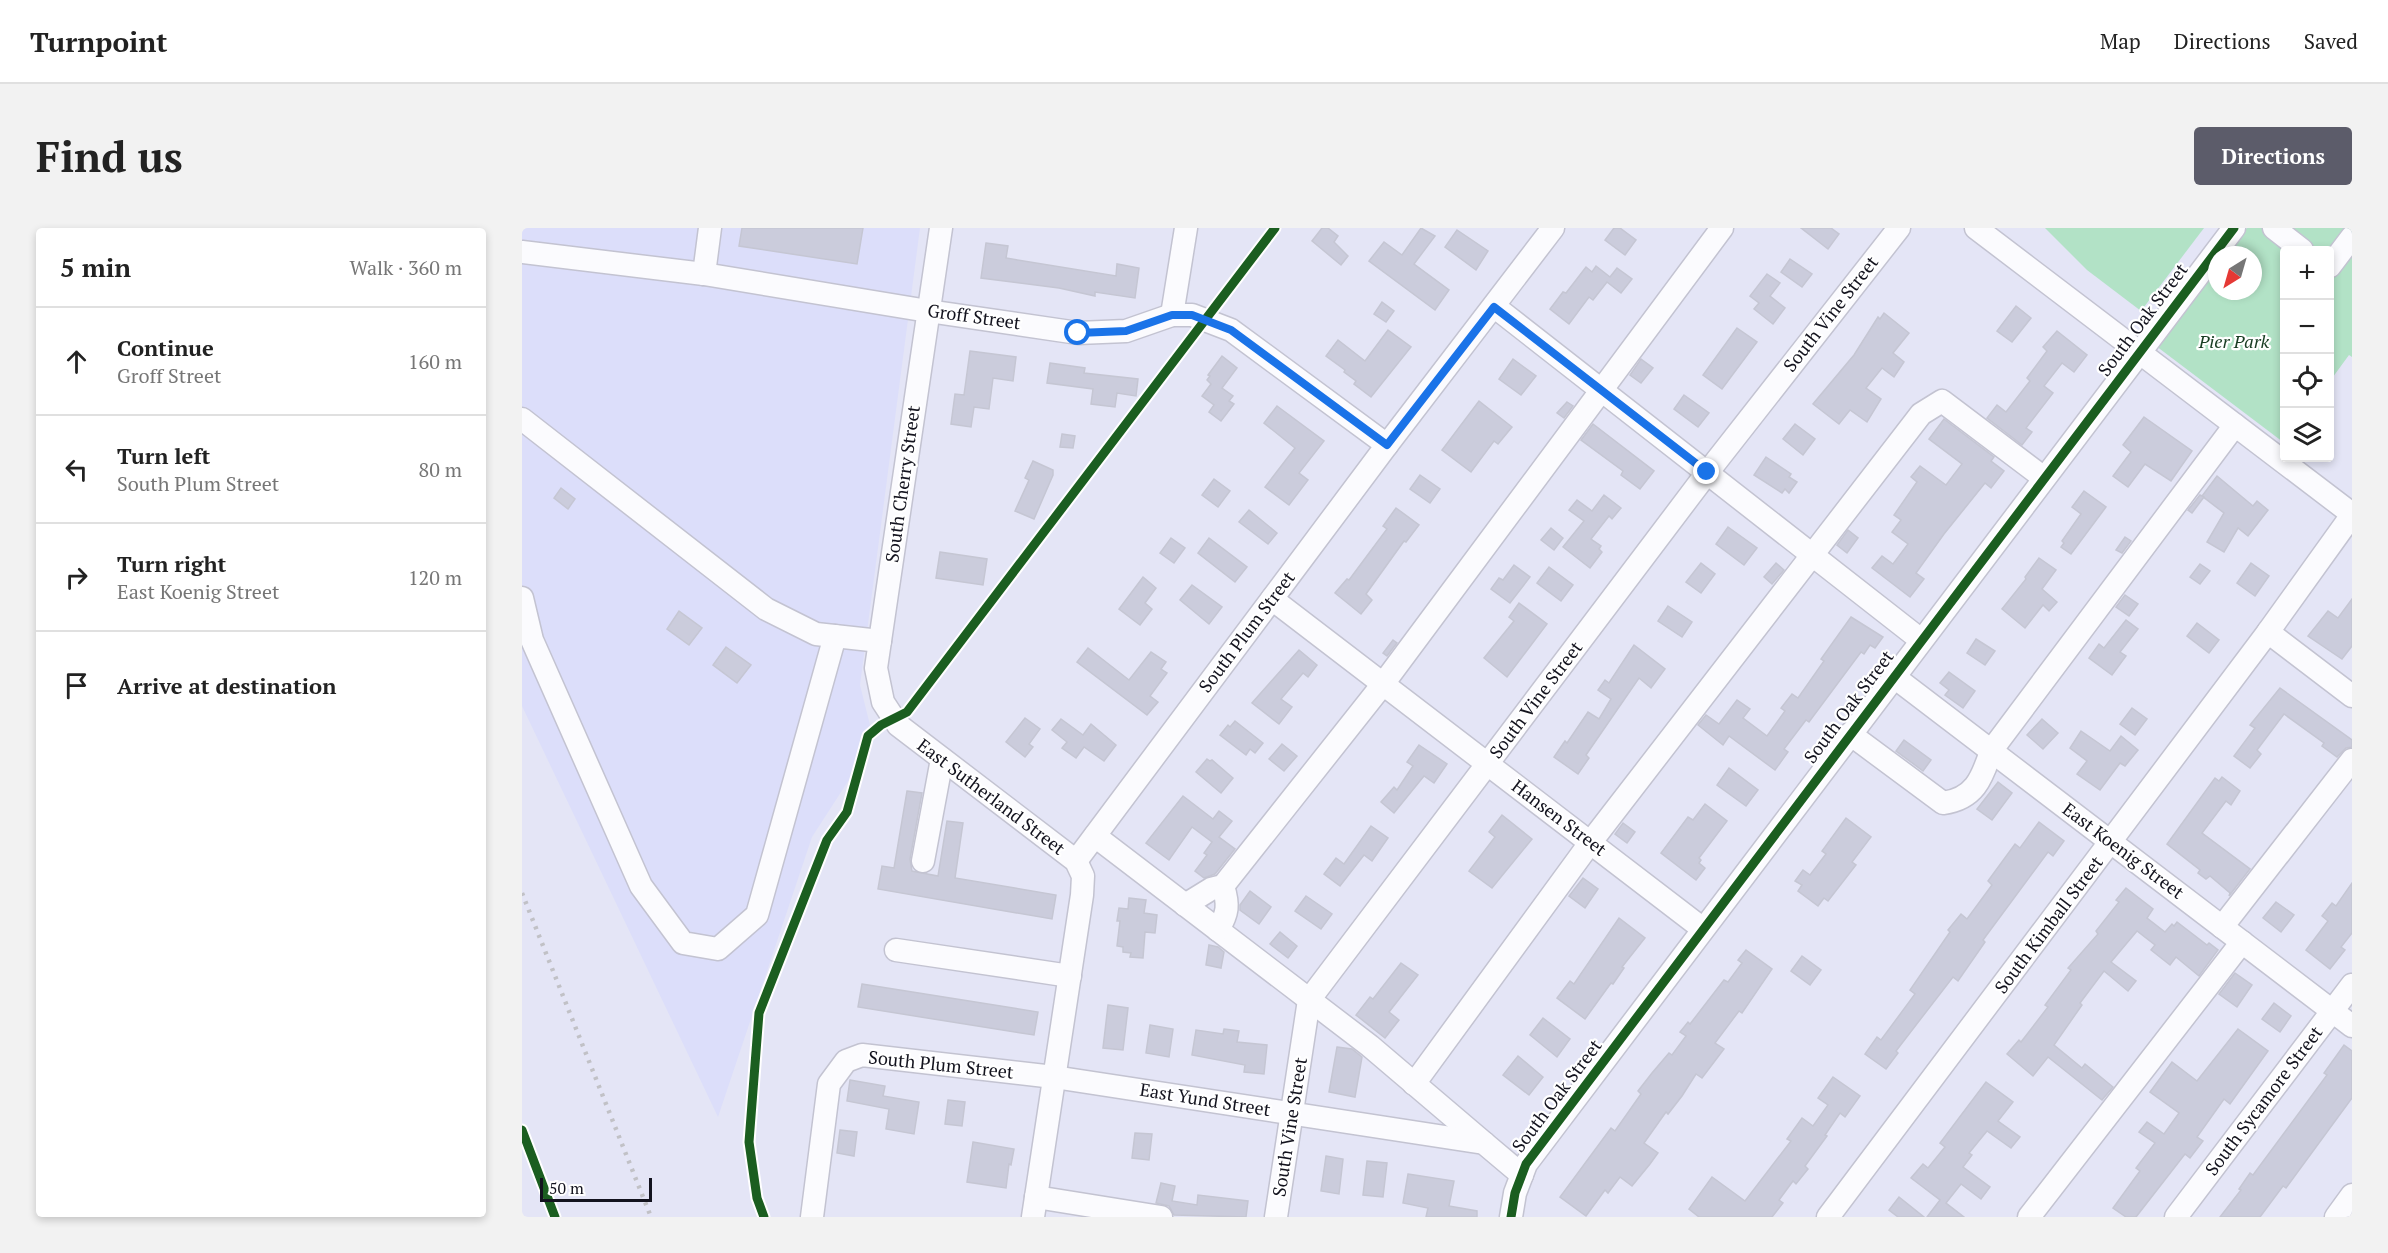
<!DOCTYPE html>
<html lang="en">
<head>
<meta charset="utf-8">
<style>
  body { margin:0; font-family:"PT Serif",serif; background:#f2f2f2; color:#222 }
  .controls { position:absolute; right:18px; top:18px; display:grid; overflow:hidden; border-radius:6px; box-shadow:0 3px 9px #0003 }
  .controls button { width:54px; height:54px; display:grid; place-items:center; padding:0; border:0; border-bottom:2px solid #e0e0e0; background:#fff; color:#222; font:30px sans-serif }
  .compass { position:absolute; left:1686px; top:18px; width:54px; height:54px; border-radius:50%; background:#fff; box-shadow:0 3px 9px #0003; rotate:217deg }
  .scale { position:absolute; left:18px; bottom:15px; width:112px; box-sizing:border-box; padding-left:6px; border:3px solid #13131e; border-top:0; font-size:16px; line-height:21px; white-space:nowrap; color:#13131e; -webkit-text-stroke:4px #fff; paint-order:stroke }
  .stop { position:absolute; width:18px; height:18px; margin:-14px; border:4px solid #1a73e8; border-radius:50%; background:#fff }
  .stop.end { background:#1a73e8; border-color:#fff; box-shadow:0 2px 6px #0008 }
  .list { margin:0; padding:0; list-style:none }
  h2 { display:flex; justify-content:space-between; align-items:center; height:78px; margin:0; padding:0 24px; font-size:26px }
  h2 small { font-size:20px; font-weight:400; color:#767676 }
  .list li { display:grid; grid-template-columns:39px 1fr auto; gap:18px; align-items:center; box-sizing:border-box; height:108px; padding:0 24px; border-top:2px solid #e0e0e0 }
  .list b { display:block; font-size:22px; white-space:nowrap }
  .list p { margin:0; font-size:20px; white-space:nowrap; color:#767676 }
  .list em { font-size:20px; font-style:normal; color:#767676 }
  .icon { flex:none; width:33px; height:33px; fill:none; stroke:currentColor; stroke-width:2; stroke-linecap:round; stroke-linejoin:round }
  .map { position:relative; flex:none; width:1830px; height:989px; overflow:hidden; border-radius:6px }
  header { display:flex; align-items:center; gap:36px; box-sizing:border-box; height:84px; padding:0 30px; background:#fff; border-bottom:2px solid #e0e0e0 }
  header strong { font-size:28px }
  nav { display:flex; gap:33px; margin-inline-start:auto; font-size:21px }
  .intro { display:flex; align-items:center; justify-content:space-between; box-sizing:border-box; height:144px; padding:0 36px }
  h1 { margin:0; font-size:42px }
  .button { padding:15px 27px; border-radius:6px; background:#5c5c6a; color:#fff; font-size:21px; font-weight:700 }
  main { display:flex; gap:36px; padding:0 36px }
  aside { flex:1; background:#fff; border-radius:6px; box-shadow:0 3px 9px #0003 }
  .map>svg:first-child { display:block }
  .built { fill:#dcdefa }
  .green { fill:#b2e2c6 }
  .building { fill:#cbccdc; stroke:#c5c6d3; stroke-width:1.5 }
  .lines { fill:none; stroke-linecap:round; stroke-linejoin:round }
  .minor-casing { stroke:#c3c3d1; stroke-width:25 }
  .minor { stroke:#fbfbfe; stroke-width:22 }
  .rail { stroke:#c1c1c6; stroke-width:4.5; stroke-dasharray:3 6; stroke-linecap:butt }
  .cycleway-casing { stroke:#fff; stroke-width:13 }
  .cycleway { stroke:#1b5e20; stroke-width:9 }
  .route { stroke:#1a73e8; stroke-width:8 }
  .labels { text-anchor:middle; stroke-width:4.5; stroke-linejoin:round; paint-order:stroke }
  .street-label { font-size:18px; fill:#13131e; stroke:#fff }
  .park-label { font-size:18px; font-style:italic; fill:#193d23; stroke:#fff }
</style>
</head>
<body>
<header>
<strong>Turnpoint</strong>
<nav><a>Map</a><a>Directions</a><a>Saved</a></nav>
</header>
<div class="intro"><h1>Find us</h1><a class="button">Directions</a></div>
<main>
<aside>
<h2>5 min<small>Walk · 360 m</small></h2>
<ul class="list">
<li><svg class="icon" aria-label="ahead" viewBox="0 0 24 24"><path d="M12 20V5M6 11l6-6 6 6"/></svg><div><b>Continue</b><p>Groff Street</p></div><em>160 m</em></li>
<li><svg class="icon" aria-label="left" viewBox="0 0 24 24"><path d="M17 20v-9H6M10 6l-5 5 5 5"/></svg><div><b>Turn left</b><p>South Plum Street</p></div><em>80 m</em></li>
<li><svg class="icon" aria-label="right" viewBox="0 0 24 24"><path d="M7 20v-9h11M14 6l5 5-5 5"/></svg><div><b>Turn right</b><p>East Koenig Street</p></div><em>120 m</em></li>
<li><svg class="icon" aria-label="arrive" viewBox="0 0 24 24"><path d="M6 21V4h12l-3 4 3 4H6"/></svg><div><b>Arrive at destination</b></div></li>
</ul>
</aside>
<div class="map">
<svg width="1830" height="989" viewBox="0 0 1830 989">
  <rect width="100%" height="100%" fill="#e4e5f6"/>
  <!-- built -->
  <polygon class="built" points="0,0 398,0 338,457 352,513 290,609 196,889 0,478"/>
  <!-- green -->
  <g class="green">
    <polygon points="1523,0 1682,0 1619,83 1565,42"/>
    <polygon points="1725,0 1830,0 1830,129 1827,127 1808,153 1808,22 1762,22 1761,214 1634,118 1695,39 1695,63 1731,63 1731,27 1704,27"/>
  </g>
  <!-- building -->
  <g class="building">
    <polygon points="220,0 341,0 335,36 217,18"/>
    <polygon points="800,0 806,0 816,8 812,14 826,28 819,37 790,13"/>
    <polygon points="899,0 913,8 892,36 927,62 913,82 847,33 862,14 880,27"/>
    <polygon points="1092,0 1098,0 1114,12 1103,27 1083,12"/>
    <polygon points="1279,0 1309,0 1317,6 1306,21"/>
    <polygon points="935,2 966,23 954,42 923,19"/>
    <polygon points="464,15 486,18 484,30 594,48 595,36 617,40 613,70 573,64 573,68 537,60 459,50"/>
    <polygon points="1268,31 1290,46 1280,59 1259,44"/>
    <polygon points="1074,38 1088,49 1095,40 1110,51 1099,65 1085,54 1071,72 1067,69 1047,96 1028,81 1041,64 1044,65 1064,39 1070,44"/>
    <polygon points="1245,46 1258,55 1248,68 1263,80 1251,96 1232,81 1237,75 1228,68"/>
    <polygon points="860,74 872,83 864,94 852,86"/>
    <polygon points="1494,78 1509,90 1490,114 1475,103"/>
    <polygon points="1362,85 1387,105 1371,125 1382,134 1372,149 1360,140 1344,160 1359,171 1345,194 1328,182 1317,196 1291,176 1332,127 1356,89 1358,91"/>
    <polygon points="1215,100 1235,114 1200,161 1181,147"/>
    <polygon points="866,102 889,119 849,169 832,156 834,153 822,144 823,142 804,128 816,112 843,133"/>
    <polygon points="1535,103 1565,127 1552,144 1540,135 1522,158 1531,165 1504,200 1510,204 1500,217 1465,190 1475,177 1484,184 1508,153 1505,150 1525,123 1521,119"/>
    <polygon points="448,123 494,129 491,153 471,150 467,181 452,179 449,199 429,196 433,166 442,167"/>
    <polygon points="700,128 715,140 700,160 711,168 707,173 712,176 699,193 687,184 692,177 680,168 689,156 685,152 688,148 686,147"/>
    <polygon points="991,131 1014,148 999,167 977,151"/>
    <polygon points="1119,131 1131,140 1119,155 1108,147"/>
    <polygon points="528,135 563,140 562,145 616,151 614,168 595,165 593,179 569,176 571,161 525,155"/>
    <polygon points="1162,167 1187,185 1176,199 1152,181"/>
    <polygon points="957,173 990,199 976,216 972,213 949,244 920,222"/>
    <polygon points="1045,174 1051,178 1042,190 1035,185"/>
    <polygon points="755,178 802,213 777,245 786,252 767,277 743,259 773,220 742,195"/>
    <polygon points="1622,189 1670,223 1649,253 1623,236 1606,259 1591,248 1609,224 1601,217"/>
    <polygon points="1422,191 1472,229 1469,233 1482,243 1469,260 1463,255 1422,306 1394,345 1402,351 1388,369 1350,340 1360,328 1371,336 1386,316 1370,304 1379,292 1372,287 1395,254 1389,249 1398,238 1424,257 1440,236 1407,211"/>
    <polygon points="1071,196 1132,243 1118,261 1099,247 1101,243 1059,212"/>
    <polygon points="1273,196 1293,211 1281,227 1261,211"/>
    <polygon points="540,206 553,208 551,220 538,219"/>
    <polygon points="1244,229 1269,246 1267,249 1275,254 1267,265 1263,261 1260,265 1232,247"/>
    <polygon points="511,233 531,242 531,247 512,291 493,283 507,252 503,250"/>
    <polygon points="898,247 918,261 908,275 888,261"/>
    <polygon points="1695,248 1731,278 1735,273 1746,282 1726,308 1716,300 1702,324 1685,314 1702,285 1680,268"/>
    <polygon points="692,251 708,263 696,279 680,267"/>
    <polygon points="39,260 53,271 46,281 32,270"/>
    <polygon points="1562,263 1584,279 1549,326 1539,319 1542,315 1540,313 1559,286 1550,279"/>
    <polygon points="1082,267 1099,280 1090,291 1087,288 1069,311 1079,318 1077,321 1080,324 1068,340 1041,319 1062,293 1047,282 1055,272 1070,283"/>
    <polygon points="1678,267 1682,269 1670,285 1666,282"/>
    <polygon points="874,280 897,297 884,314 882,313 844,366 850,372 839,386 813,365 825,351 827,352 865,301 861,298"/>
    <polygon points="727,282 755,305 746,316 717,294"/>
    <polygon points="1206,299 1235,320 1222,337 1194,316"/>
    <polygon points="1029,300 1041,310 1032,322 1019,312"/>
    <polygon points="1326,302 1336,310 1325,325 1315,317"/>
    <polygon points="1603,309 1609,313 1600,325 1594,322"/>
    <polygon points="649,310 663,320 652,335 638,325"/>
    <polygon points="687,310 725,339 713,354 676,325"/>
    <polygon points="418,324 465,331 461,357 414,350"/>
    <polygon points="1517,330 1534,342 1520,361 1535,374 1527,383 1521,377 1503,400 1480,381 1504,351 1503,349"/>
    <polygon points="1179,335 1193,346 1179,365 1164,354"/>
    <polygon points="1254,335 1262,342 1250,356 1242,349"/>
    <polygon points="1729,335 1747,348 1733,368 1715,355"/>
    <polygon points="1678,336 1688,343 1678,356 1668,349"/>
    <polygon points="992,337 1008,349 988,375 969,361 977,350 981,352"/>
    <polygon points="1027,339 1051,357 1039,373 1015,355"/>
    <polygon points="621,349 634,360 623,375 630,381 618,397 597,381"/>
    <polygon points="670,357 700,379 687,396 658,372"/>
    <polygon points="1603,367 1616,376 1607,388 1594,379"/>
    <polygon points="1830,371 1830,418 1820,431 1786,408 1806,383 1816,390"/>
    <polygon points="997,375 1025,396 985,449 962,430 992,393 987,389"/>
    <polygon points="1146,378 1170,394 1160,409 1136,393"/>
    <polygon points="157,383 180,400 167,417 145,401"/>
    <polygon points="1329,389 1361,409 1353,420 1348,417 1342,426 1339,424 1287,494 1284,492 1262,521 1266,524 1253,542 1207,508 1201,517 1176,497 1184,487 1197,496 1215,472 1228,481 1221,490 1245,508 1263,483 1259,480 1270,466 1276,470 1302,433 1299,431"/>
    <polygon points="1604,392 1616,401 1598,424 1604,428 1590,447 1567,430 1577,416 1582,420"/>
    <polygon points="1675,395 1697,412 1687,425 1665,408"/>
    <polygon points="1454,411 1473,423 1463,437 1445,425"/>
    <polygon points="871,412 875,415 865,428 861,425"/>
    <polygon points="1112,417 1143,441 1129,460 1117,450 1064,527 1067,530 1056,546 1032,529 1043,513 1045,515 1066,484 1077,491 1089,471 1076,462 1083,452 1087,455"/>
    <polygon points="204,419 229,437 215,455 191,437"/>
    <polygon points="566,420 607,452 629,424 644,434 639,441 645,445 628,468 636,474 625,487 555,434"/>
    <polygon points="777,422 795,437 786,449 781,445 759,471 770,479 757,496 730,475"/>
    <polygon points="1427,444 1453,463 1441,480 1423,467 1427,462 1418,455"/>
    <polygon points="1758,460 1830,512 1830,519 1824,520 1815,529 1800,518 1802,515 1762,486 1735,522 1739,526 1728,540 1712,528 1733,500 1728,497"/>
    <polygon points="1610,480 1625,491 1613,507 1598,496"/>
    <polygon points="503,490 518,501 507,516 511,519 503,529 484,514"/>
    <polygon points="539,491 561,507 569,496 594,517 582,533 562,519 554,530 540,520 545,514 530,502"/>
    <polygon points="1520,491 1536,505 1521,521 1505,507"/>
    <polygon points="713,493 741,515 733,525 728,521 724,527 698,507 706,497 708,499"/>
    <polygon points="1559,503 1588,523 1599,508 1616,522 1603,538 1598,535 1578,562 1555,546 1565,533 1548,520"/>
    <polygon points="1382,512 1409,532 1401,543 1374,523"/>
    <polygon points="760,516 775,528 762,543 747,531"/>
    <polygon points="897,517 925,536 912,555 902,548 872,585 859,574 872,559 875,562 891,538 885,534"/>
    <polygon points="685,531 688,533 690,532 711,550 699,565 674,544"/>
    <polygon points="1207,540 1236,562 1224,578 1195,557"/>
    <polygon points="1700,549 1718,563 1709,577 1704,573 1680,605 1728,641 1707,668 1708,665 1688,648 1684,651 1676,645 1678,642 1645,616 1693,550 1697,553"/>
    <polygon points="1476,554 1490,565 1470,592 1455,581"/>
    <polygon points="385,563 400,565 388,631 390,643 416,648 425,593 441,595 433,650 534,667 530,691 356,661 360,638 372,640"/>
    <polygon points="661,568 691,591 697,583 710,593 697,609 713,621 693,646 682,650 673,643 685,627 682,625 690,614 670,599 647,632 624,615"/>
    <polygon points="1183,576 1205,593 1177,630 1179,632 1177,635 1183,640 1174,652 1139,625 1166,589 1171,592"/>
    <polygon points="980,587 1010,611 970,660 947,643 973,609 967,604"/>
    <polygon points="1324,590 1349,609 1330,634 1334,637 1306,673 1302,670 1296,678 1276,663 1280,657 1273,653 1281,642 1288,647 1304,626 1300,623"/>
    <polygon points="1517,594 1542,613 1531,628 1526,624 1461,712 1463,714 1436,753 1431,749 1374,823 1376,825 1364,841 1343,826 1355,809 1359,812 1393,766 1388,762 1428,704 1426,702 1439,686 1445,691 1470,657 1466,653 1493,616 1498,620"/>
    <polygon points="1101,595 1113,604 1105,615 1093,606"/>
    <polygon points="849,598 866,610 850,633 842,627 818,658 802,646 814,630 822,636"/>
    <polygon points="1061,650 1076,661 1063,680 1047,668"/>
    <polygon points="1830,655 1830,705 1819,719 1823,722 1808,741 1784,722 1806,693 1800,688 1810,675 1814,678"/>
    <polygon points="1604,660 1631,681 1625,690 1643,704 1650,696 1652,698 1655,694 1685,717 1687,715 1696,722 1677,748 1654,729 1648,737 1629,722 1633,717 1615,703 1589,734 1614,753 1606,763 1582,743 1558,775 1560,777 1532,817 1560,840 1563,836 1591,859 1580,872 1526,829 1511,848 1485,826 1497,812 1499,814 1526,779 1523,777 1549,742 1546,740 1576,706 1574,703 1597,674 1594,672"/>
    <polygon points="728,663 749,679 737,696 718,682 718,677"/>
    <polygon points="784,668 810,686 799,701 773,683"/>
    <polygon points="607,670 624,672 622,685 635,687 633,705 623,704 621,730 608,729 609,725 601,724 601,719 595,718 598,693 595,693 597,680 606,681"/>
    <polygon points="1754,674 1772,687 1759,704 1741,690"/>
    <polygon points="1097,690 1123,710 1100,739 1102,740 1091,756 1089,755 1063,791 1035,770 1048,753 1052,756"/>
    <polygon points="758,704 775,718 766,730 748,716"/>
    <polygon points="687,717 696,719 702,724 699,740 684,737"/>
    <polygon points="1224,722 1250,741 1220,785 1217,783 1193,815 1202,821 1180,850 1174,846 1160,868 1146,886 1144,884 1122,915 1136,925 1128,936 1110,958 1098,949 1086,965 1083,962 1064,988 1038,969 1089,900 1093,903 1119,866 1116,863 1130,845 1147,825 1150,827 1164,808 1158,804 1166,794 1168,796 1202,752 1206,754 1220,735 1216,732"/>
    <polygon points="1280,728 1299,742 1288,757 1269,743"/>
    <polygon points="879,735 896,747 867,784 877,792 863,810 834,787 848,769 851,771"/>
    <polygon points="1713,745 1730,757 1715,779 1697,766"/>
    <polygon points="340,756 516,784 512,807 336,779"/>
    <polygon points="1752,775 1769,788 1758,804 1740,791"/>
    <polygon points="586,777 606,780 601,822 581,820"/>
    <polygon points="1021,790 1048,811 1035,829 1008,807"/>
    <polygon points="628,797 651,801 647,829 624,825"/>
    <polygon points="702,801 717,803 715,814 745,817 742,846 722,844 723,837 670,827 674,802 701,806"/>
    <polygon points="1716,801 1746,823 1708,876 1702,871 1675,909 1681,913 1668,930 1663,926 1614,989 1604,989 1591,980 1618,943 1614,940 1633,915 1617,904 1625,894 1642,906 1657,885 1628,864 1650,834 1675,853"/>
    <polygon points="1822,817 1830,823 1830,870 1764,960 1761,958 1738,989 1698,989 1719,962 1717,961 1728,945 1731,947 1805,847 1802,845"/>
    <polygon points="815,819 830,821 840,829 833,869 807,864"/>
    <polygon points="996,828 1021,849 1007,867 981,847"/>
    <polygon points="1311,849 1338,868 1323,889 1318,885 1303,907 1305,908 1283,938 1286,941 1274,956 1271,953 1257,972 1261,975 1250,989 1177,989 1167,981 1190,949 1223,973 1269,913 1265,911 1280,890 1291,898 1306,877 1296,870"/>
    <polygon points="328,852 363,858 361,868 397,874 392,906 364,901 367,881 325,873"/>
    <polygon points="1464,854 1491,874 1476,893 1498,909 1489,920 1465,903 1447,925 1450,927 1441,939 1468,959 1459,971 1439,956 1424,975 1442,989 1405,989 1418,972 1389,950 1401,936 1406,940 1423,919 1418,915"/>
    <polygon points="426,872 443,874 440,898 423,896"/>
    <polygon points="318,902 335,904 332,928 315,925"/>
    <polygon points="613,905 630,906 627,932 610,930"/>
    <polygon points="451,914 492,921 489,937 487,936 484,960 445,954"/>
    <polygon points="804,928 821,931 817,966 799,963"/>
    <polygon points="845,933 865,935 861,969 841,967"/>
    <polygon points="886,946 932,953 927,978 955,983 955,989 904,989 906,980 881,975"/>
    <polygon points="639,955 653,958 650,973 675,977 676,967 726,973 724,989 652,987 647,978 634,975"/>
    <polygon points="1377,969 1402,989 1376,989 1367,982"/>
  </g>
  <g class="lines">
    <!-- minor casing -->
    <g class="minor-casing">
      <g id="minor">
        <polyline points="419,0 354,440 361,474 376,497 554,633 561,648 560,667 511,989"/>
        <polyline points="1454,0 1830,286"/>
        <polyline points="1752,0 1780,22"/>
        <polyline points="0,24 182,46 406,83 556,105 604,103 650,87 670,87 709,102 865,217"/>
        <polyline points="1808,38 1830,9"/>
        <polyline points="182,46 188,0"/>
        <polyline points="973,79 1399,412"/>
        <polyline points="650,87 664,0"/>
        <polyline points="0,191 244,381 294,406 358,413"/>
        <polyline points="0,370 10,412 119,658 161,715 196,721 235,687 313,408"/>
        <polyline points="750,371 1181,701"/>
        <polyline points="1746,404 1830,468"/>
        <polyline points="1371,448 1830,798"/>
        <path d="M 1328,506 L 1421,575 C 1452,571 1460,551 1469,523 L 1713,197"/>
        <polyline points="573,608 848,818 962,915"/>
        <polyline points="401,633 420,531"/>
        <polyline points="554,633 865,217 1031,0"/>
        <polyline points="663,677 689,661 701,658 861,456 1200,0"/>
        <polyline points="1700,699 1830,532"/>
        <path d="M 696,702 C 706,685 707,677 701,658"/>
        <polyline points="374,722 548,748"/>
        <polyline points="892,856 1068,615 1399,186 1420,173 1522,250"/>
        <polyline points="514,969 639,989"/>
        <polyline points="290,989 307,856 324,833 340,827 532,849 962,915 1000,947"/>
        <polyline points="754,989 787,772 1185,245 1377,0"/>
        <polyline points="989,989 993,965 1004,936 1712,0"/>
        <polyline points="1306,989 1746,404 1830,287"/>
        <polyline points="1507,989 1720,714"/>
        <polyline points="1654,989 1830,757"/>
        <polyline points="1814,989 1830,967"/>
      </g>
    </g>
    <!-- minor -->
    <use href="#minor" class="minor"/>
    <!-- rail -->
    <polyline class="rail" points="0,665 129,989"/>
    <!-- cycleway casing -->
    <g class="cycleway-casing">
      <g id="cycleway">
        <polyline points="0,902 33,989"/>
        <polyline points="242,989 235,970 227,914 237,785 305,612 325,584 346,508 359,497 385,484 753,0"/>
        <polyline points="989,989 993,965 1004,936 1712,0"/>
      </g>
    </g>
    <!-- cycleway -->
    <use href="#cycleway" class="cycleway"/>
  </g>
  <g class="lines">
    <!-- route -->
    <polyline class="route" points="556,105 604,103 650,87 670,87 709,102 865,217 972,79 1185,244"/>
  </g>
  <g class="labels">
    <!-- street labels -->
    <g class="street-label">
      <text transform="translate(1309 86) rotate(-52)" y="6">South Vine Street</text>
      <text transform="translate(452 89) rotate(8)" y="6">Groff Street</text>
      <text transform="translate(1621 92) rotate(-53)" y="6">South Oak Street</text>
      <text transform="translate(381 256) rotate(-82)" y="6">South Cherry Street</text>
      <text transform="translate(725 404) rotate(-53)" y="6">South Plum Street</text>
      <text transform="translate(1014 472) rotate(-53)" y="6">South Vine Street</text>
      <text transform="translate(1327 479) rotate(-53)" y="6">South Oak Street</text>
      <text transform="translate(469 569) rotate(37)" y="6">East Sutherland Street</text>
      <text transform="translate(1037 590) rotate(37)" y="6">Hansen Street</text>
      <text transform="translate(1601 623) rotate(37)" y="6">East Koenig Street</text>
      <text transform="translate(1527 697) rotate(-53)" y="6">South Kimball Street</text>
      <text transform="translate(419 837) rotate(6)" y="6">South Plum Street</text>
      <text transform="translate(1035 868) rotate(-53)" y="6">South Oak Street</text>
      <text transform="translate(683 872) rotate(9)" y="6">East Yund Street</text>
      <text transform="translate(1742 873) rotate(-53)" y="6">South Sycamore Street</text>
      <text transform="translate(768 899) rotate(-81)" y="6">South Vine Street</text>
    </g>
    <!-- park labels -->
    <g class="park-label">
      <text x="1712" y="120">Pier Park</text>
    </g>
  </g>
</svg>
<div class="controls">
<button>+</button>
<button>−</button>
<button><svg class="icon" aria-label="locate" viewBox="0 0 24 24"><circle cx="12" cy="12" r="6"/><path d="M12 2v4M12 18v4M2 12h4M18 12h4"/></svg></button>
<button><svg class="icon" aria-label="layers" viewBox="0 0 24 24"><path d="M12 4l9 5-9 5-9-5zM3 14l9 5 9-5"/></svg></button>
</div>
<svg class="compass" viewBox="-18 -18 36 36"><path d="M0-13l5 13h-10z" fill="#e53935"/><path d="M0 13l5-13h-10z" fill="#767676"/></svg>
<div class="scale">50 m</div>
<div class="stop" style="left:556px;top:105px"></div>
<div class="stop end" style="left:1185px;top:244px"></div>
</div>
</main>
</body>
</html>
